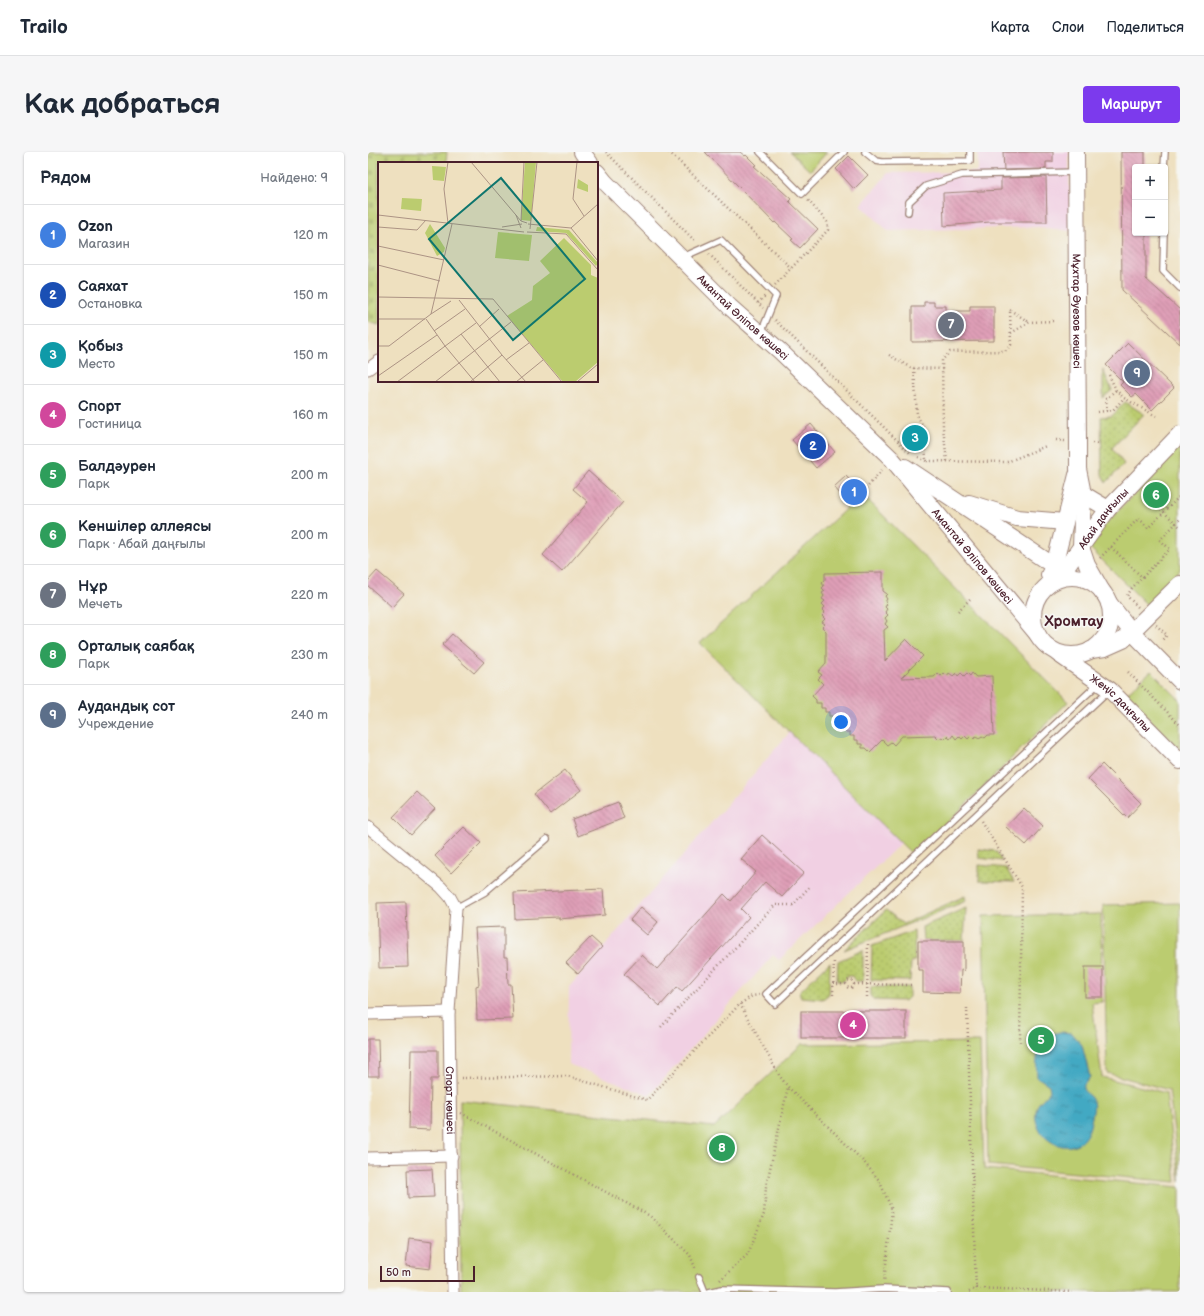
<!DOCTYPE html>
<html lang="ru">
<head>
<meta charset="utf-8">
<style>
  body { margin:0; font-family:"Balsamiq Sans",sans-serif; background:#f6f6f7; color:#1f2937 }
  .controls { position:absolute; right:12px; top:12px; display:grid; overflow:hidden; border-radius:4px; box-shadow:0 1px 3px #0004 }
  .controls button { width:36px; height:36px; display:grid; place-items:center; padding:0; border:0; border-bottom:1px solid #e0e1e3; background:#fff; color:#1f2937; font:20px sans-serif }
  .scale { position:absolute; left:12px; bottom:10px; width:95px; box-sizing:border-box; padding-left:4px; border:2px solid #4a1f2b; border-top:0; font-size:11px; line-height:14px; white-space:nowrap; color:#4a1f2b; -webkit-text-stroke:3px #f6f6f2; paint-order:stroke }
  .you { position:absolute; left:473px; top:570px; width:14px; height:14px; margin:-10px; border:3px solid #fff; border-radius:50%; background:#1a73e8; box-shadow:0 0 0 6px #1a73e833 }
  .badge { display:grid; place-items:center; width:26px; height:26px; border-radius:50%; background:#7c3aed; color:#fff; font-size:13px; font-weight:700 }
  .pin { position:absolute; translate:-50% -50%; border:2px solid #fff; box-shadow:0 1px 4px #0006 }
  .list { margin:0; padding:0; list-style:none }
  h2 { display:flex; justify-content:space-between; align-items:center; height:52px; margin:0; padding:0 16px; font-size:17px }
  h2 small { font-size:13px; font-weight:400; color:#747a83 }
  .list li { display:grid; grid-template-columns:26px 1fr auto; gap:12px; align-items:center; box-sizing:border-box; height:60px; padding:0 16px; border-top:1px solid #e0e1e3 }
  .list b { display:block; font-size:15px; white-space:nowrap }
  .list p { margin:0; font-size:13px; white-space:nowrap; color:#747a83 }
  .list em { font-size:13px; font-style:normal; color:#747a83 }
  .map { position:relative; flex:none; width:812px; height:1140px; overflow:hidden; border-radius:4px }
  header { display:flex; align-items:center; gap:24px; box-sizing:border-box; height:56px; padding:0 20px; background:#fff; border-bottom:1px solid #e0e1e3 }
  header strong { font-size:19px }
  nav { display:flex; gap:22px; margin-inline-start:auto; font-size:14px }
  .intro { display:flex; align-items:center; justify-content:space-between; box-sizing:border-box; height:96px; padding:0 24px }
  h1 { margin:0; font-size:28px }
  .button { padding:10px 18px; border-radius:4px; background:#7c3aed; color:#fff; font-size:14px; font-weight:700 }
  main { display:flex; gap:24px; padding:0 24px }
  aside { flex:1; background:#fff; border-radius:4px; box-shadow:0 1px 3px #0004 }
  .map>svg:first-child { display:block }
  .built { fill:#f1d0e3 }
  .grass { fill:url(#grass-dots); stroke:#82764d }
  .cemetery { fill:url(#cemetery-stones); stroke:#82764d }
  .green { fill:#bbcc6f; stroke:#82764d }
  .water { fill:url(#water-ripples); stroke:#466477 }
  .building { fill:url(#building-back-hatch) }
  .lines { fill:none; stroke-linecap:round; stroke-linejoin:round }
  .lane-casing { stroke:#9c8075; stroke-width:8 }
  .street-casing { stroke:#9c8075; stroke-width:13 }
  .secondary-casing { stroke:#9c8075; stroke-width:18 }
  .path { stroke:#9c8075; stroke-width:2.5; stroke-dasharray:1 3; stroke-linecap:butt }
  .lane { stroke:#fff; stroke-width:5.5 }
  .street { stroke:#fff; stroke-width:11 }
  .secondary { stroke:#fff; stroke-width:16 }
  .labels { text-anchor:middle; stroke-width:3.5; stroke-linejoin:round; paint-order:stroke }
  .street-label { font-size:11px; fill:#4a1f2b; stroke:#f6f6f2 }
  .district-label { font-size:15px; font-weight:bold; fill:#4a1f2b; stroke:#f6f6f2 }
  .inset-road { fill:none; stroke:#ac9384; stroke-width:1 }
  .view { fill:#0f766e; fill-opacity:0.15; stroke:#0f766e; stroke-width:2 }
  .inset-edge { fill:none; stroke:#4a1f2b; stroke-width:2 }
</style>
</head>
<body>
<header>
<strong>Trailo</strong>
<nav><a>Карта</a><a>Слои</a><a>Поделиться</a></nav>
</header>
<div class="intro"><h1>Как добраться</h1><a class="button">Маршрут</a></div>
<main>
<aside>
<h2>Рядом<small>Найдено: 9</small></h2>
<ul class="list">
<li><span class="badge" style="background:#3f7fe0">1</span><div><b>Ozon</b><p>Магазин</p></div><em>120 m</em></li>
<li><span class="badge" style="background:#1a4fb4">2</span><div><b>Саяхат</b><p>Остановка</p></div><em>150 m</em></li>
<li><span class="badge" style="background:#0f9aa8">3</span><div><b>Қобыз</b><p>Место</p></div><em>150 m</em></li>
<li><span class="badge" style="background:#d1479c">4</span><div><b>Спорт</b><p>Гостиница</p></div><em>160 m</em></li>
<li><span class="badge" style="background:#2e9e5b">5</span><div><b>Балдәурен</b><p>Парк</p></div><em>200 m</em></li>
<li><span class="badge" style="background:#2e9e5b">6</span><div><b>Кеншілер аллеясы</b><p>Парк · Абай даңғылы</p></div><em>200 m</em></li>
<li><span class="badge" style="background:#6b7280">7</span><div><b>Нұр</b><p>Мечеть</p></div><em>220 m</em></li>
<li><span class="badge" style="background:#2e9e5b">8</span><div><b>Орталық саябақ</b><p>Парк</p></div><em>230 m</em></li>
<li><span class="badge" style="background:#5c6f8a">9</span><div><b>Аудандық сот</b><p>Учреждение</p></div><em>240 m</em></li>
</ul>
</aside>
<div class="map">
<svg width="812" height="1140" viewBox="0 0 812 1140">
  <defs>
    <pattern id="grass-dots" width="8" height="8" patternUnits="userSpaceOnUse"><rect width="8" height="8" fill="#bbcc6f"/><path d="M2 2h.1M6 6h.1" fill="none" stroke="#a2af60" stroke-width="1.8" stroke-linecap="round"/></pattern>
    <pattern id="cemetery-stones" width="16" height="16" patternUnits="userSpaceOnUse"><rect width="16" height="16" fill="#bbcc6f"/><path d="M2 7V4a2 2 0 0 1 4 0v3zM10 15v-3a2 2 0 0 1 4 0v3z" fill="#a2af60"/></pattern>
    <pattern id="water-ripples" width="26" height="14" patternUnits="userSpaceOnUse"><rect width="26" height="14" fill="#43a9c3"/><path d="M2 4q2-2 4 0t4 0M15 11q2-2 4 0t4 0" fill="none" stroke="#3a899f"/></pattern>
    <pattern id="building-back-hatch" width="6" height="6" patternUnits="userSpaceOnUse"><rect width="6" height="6" fill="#df9fb7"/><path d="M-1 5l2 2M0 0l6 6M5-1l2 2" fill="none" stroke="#b78195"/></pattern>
  </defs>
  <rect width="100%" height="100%" fill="#f6f6f2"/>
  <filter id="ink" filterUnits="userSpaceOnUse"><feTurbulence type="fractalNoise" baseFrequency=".025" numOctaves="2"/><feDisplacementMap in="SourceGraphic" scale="8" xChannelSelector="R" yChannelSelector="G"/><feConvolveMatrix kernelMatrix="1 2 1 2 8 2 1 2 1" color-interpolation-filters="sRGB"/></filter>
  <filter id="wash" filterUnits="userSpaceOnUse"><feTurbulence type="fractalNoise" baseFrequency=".012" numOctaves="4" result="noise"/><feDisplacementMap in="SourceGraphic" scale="16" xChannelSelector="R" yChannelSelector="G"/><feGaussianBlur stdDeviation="0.9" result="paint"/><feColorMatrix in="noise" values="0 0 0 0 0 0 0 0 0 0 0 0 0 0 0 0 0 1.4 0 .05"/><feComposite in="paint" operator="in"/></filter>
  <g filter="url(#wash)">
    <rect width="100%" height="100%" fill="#eee0bf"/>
    <!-- built -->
    <g class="built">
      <polygon points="610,0 701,0 702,79 671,75 520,79 493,53 520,21 610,20"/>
      <polygon points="422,580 533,691 411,808 405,803 282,943 200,912 201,835"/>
    </g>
    <!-- grass -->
    <g class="grass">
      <polygon points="735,218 744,238 735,246"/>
      <polygon points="757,250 776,262 744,296 756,312 738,331 734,322 733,265 744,264"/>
      <polygon points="610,697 628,699 634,709 611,706"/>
      <polygon points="611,713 638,716 646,730 611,729"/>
      <polygon points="597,744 598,749 476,798 518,758 535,772"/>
      <polygon points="598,756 596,789 555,789 554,775"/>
      <polygon points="546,779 547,809 543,809 542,829 503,828 504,794"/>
      <polygon points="495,798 495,829 487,829 484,824 479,824 476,829 469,829 470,809"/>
      <polygon points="462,810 461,842 455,847 433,845 431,840"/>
      <polygon points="503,835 541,835 541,845 537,849 506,848 503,843"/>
    </g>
    <!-- cemetery -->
    <polygon class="cemetery" points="0,0 79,0 78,11 11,11 11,173 0,170"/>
    <!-- green -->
    <g class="green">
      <polygon points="422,0 459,0 442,19"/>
      <polygon points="812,294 812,418 779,453 718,392"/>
      <polygon points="494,342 700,550 546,704 332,491"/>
      <polygon points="783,519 812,548 812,598 757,543"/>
      <polygon points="812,751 812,1030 801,938 739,921 735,753"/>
      <polygon points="733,762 734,850 724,851 734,925 798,941 808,1030 620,1013 615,764"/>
      <polygon points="612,890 616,1017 812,1035 812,1140 93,1140 92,948 346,975 434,892"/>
    </g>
    <!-- water -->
    <path class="water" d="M 692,880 L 704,881 L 714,893 L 722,925 L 716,933 L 715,937 C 718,942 723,944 725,949 C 727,955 724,964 723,970 C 715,1016 658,989 669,955 C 671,949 678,945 682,939 L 681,933 L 669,925 C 667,905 670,884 692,880 Z"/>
    <g id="blocks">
      <!-- building -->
      <g class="building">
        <polygon points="337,0 372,0 377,4 378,3 388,13 386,14 423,47 421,49 450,77 432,96 423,88 425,87 407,70 406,71"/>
        <polygon points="635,0 685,0 685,10 678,10 678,17 636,18"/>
        <polygon points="753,0 777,0 777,15 767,15 767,81 778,81 778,127 812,158 812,192 754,138"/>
        <polygon points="481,4 500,23 486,37 468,17"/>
        <polygon points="678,25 679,70 622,70 576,74 575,41 633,38 633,26"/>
        <polygon points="556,150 566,150 566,154 578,154 578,159 602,159 602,154 626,154 626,189 544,190 544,155 556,155"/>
        <polygon points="760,191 806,236 784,258 768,242 764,245 752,233 755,230 738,213"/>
        <polygon points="443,272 467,300 448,316 424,288"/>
        <polygon points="220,319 255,350 194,420 175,403 220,350 205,337"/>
        <polygon points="478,324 493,341 481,352 466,335"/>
        <polygon points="9,419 36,442 24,455 0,434 0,429"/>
        <polygon points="515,420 515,439 519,442 517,444 519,447 517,450 519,452 517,455 519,457 517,460 520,463 517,466 519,469 517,472 520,475 516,478 517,509 538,487 555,504 533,526 566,525 570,521 573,524 576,521 579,524 581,521 585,524 588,521 590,524 593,521 596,524 599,521 602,524 604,521 608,525 624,524 626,583 620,583 617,586 614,584 611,586 608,584 606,587 603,584 600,587 597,584 594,587 591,584 588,587 585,583 582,587 579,584 576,587 574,585 571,587 567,583 534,584 526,593 523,590 519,593 514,588 502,600 498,596 494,596 494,592 490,592 490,588 486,588 486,584 482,584 482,580 477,580 477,576 469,568 465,568 465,564 461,564 461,560 457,560 457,556 453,556 453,551 448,551 448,548 444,544 455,532 450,527 454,523 450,520 458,511 458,479 454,475 457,472 454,470 457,467 454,464 457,461 454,458 457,455 454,452 457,449 454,447 456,444 454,441 457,439 454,436 456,434 454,431 457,428 457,421"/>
        <polygon points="84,482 116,510 106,521 74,493"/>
        <polygon points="734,612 773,651 759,666 720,627"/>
        <polygon points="197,618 213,638 182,662 166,642"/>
        <polygon points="49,640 67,657 43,683 25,665"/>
        <polygon points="250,650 256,666 210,684 204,667"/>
        <polygon points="656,656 675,674 658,693 638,675"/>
        <polygon points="96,675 113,691 83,721 67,704"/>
        <polygon points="394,683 436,721 414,745 397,730 373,757 381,765 314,839 309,835 292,854 256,822 274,803 289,817 356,742 363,749 388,720 373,707"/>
        <polygon points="235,737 237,763 191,767 191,765 147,767 146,741"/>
        <polygon points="38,750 40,815 11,816 9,751"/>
        <polygon points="273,755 290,770 279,783 262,768"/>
        <polygon points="136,775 136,805 139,805 140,832 143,832 145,867 109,868 108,834 111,833 107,776"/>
        <polygon points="223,785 234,795 210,822 198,811"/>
        <polygon points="550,789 596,789 596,819 593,818 592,841 555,840 555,818 550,818"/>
        <rect x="717" y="815" width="18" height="30"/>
        <rect x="433" y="859" width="105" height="27"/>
        <polygon points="0,887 10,887 11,924 0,924"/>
        <polygon points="43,898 70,898 70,927 63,927 62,978 41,977"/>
        <polygon points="64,1017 66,1045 40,1046 39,1018"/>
        <polygon points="41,1086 65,1089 62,1117 38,1114"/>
      </g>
    </g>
  </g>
  <g filter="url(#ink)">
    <use href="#blocks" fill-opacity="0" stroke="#9c8075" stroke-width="1"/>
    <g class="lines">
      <!-- lane casing -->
      <g class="lane-casing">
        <g id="lane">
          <polyline points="392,0 434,42 476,0"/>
          <polyline points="497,0 508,9 514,10 602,9 602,0"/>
          <polyline points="796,15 797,0"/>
          <polyline points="540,60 541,50 558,34 594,23 708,20"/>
          <polyline points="796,81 795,119 812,136"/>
          <polyline points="315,105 353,88 408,144 393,181"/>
          <polyline points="731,531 398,842 407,852 741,538"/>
          <polyline points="88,756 117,740 179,687"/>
          <polyline points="331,1125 337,1140"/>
          <polyline points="341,1140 354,1137 467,1140 515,1137 580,1140"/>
        </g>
      </g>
      <!-- street casing -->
      <g class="street-casing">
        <g id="street">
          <polyline points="0,217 11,209"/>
          <path id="s1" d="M 0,675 L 73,735 L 82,745 L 88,756 L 81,860 L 85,1140"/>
          <polyline points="0,862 81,860"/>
          <polyline points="0,1006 84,1004"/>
        </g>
      </g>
      <!-- secondary casing -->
      <g class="secondary-casing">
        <g id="secondary">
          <polyline points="214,0 222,11"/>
          <path id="s2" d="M 708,0 L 710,290 L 710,317 L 715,342 L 713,395 L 719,413 L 735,441"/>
          <path id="s3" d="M 229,20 L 237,30 L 362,155 L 413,200 L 524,307 L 670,483"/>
          <polyline points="537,315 686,414 705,425"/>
          <polyline points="715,342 740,357"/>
          <polyline points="601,351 649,366 697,370"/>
          <path id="s4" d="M 695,420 L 740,357 L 812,282"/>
          <polyline points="681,423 686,414 709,323"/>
          <circle cx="704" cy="464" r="39"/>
          <polyline points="741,451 764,480 812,529"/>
          <polyline points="723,498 737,496 755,488 812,432"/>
          <path id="s5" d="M 689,501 L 742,538 L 812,609"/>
        </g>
      </g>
      <!-- path -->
      <g class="path">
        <polyline points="238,0 328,90"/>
        <polyline points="301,0 423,116"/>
        <polyline points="341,102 395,156"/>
        <polyline points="407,133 460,78 459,70 439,47"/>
        <polyline points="390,151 397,144"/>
        <polyline points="642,158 661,170"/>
        <polyline points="407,168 543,302"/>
        <polyline points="643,181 662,170 686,169"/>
        <polyline points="521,203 543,216 575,217"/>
        <polyline points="546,216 549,263 557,278 558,309 639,310 678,294"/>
        <polyline points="741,223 748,238 756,246 788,264"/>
        <polyline points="739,259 738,247 748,238"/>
        <polyline points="730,260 745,258 756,246"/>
        <polyline points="688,288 697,289"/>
        <polyline points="724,291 732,292"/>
        <polyline points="550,305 558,309"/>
        <polyline points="579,309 575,276 574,208 582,200 637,199 643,193 642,158"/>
        <polyline points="495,340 515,317"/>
        <polyline points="775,341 812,375"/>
        <polyline points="743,395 774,425"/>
        <polyline points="732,406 771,366 780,376 812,344"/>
        <polyline points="770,455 759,444 764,436 802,397 792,388 812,367"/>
        <polyline points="590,459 602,447"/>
        <polyline points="788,473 799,483 794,488"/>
        <polyline points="760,520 812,573"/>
        <polyline points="613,669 654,735 652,890"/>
        <circle cx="482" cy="832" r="4"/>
        <polyline points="465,832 478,832"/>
        <polyline points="486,832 545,833"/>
        <polyline points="465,843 466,807"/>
        <polyline points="499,845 500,792"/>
        <polyline points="372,852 411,923 420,935 495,1009 511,1028 524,1058 516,1130"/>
        <polyline points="599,856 608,1140"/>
        <polyline points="293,875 407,753 425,753 443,733"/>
        <polyline points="93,926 199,924 279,948 372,852 384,844 391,843"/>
        <polyline points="93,961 282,1064 322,1103 328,1118"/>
        <polyline points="352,1128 380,1102 396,1062 398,1035 420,935"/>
        <polyline points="601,1140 608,1136 704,1140"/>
      </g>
      <!-- lane -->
      <use href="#lane" class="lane"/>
      <!-- street -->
      <use href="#street" class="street"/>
      <!-- secondary -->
      <use href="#secondary" class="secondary"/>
    </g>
  </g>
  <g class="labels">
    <!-- street labels -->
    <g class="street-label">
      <text dy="4" stroke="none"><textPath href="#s2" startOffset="159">Мұхтар Әуезов көшесі</textPath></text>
      <text dy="4" stroke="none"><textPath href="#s3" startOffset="206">Амантай Әліпов көшесі</textPath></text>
      <text dy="4" stroke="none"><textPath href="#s4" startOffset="67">Абай даңғылы</textPath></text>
      <text dy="4" stroke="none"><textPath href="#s3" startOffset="538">Амантай Әліпов көшесі</textPath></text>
      <text dy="4" stroke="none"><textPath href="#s5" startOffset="81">Жеңіс даңғылы</textPath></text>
      <text dy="4" stroke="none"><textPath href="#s1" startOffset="313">Спорт көшесі</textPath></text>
    </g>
    <!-- district labels -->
    <g class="district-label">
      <text x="706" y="474">Хромтау</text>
    </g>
  </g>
  <!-- overview -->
  <g transform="translate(10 10)">
    <rect width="220" height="220" fill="#eee0bf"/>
    <path d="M 52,62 L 67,86 L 66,90 L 59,94 L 47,71 Z" fill="#bbcc6f"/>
    <path d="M 147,0 L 158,0 L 153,59 L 143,58 ZM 54,4 L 68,5 L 66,19 L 55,18 ZM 200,17 L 210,23 L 210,30 L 199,26 ZM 24,36 L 44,37 L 43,49 L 23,47 ZM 159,65 L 191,68 L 220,101 L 218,104 L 188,71 L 158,69 ZM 120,70 L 154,73 L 151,99 L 117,96 ZM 186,76 L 213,103 L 213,113 L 220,116 L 220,200 L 197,220 L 185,220 L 129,154 L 154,138 L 155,124 L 172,111 L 162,99 Z" fill="#bbcc6f"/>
    <path class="inset-road" d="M 93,0 L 143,59 L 149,61M 199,0 L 195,37 L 206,54M 0,53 L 146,70M 138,53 L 143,66M 143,59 L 146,0M 70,61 L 66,27 L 70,0M 150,62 L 193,66 L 220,99M 0,65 L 39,68 L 48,58M 124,65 L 144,62M 193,66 L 220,42M 152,67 L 159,0M 149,70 L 188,72 L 220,108M 0,84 L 66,98M 0,103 L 62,119M 0,135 L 115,137 L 184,220M 81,138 L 124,193 L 148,220M 53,152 L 73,139M 0,157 L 47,157M 48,157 L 67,184 L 97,220M 101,165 L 121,147M 56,169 L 87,147M 83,172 L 122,220M 0,184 L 11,184 L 53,152 L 74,62M 128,198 L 151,181M 0,214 L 59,173M 19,220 L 98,161M 57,220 L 133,160M 92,220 L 124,193M 138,220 L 165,198M 199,220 L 220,202"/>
    <path class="view" d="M 123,16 L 207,117 L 135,178 L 51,77 Z"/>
    <rect width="220" height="220" class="inset-edge"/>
  </g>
</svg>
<div class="controls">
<button>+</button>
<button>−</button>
</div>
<div class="scale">50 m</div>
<div class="you"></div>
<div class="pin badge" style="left:486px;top:340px;background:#3f7fe0">1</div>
<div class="pin badge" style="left:445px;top:294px;background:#1a4fb4">2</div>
<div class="pin badge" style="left:547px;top:286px;background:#0f9aa8">3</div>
<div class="pin badge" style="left:485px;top:873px;background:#d1479c">4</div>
<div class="pin badge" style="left:673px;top:888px;background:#2e9e5b">5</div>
<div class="pin badge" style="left:788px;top:343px;background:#2e9e5b">6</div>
<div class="pin badge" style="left:583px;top:173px;background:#6b7280">7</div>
<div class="pin badge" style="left:354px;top:996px;background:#2e9e5b">8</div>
<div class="pin badge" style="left:769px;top:221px;background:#5c6f8a">9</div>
</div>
</main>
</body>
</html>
